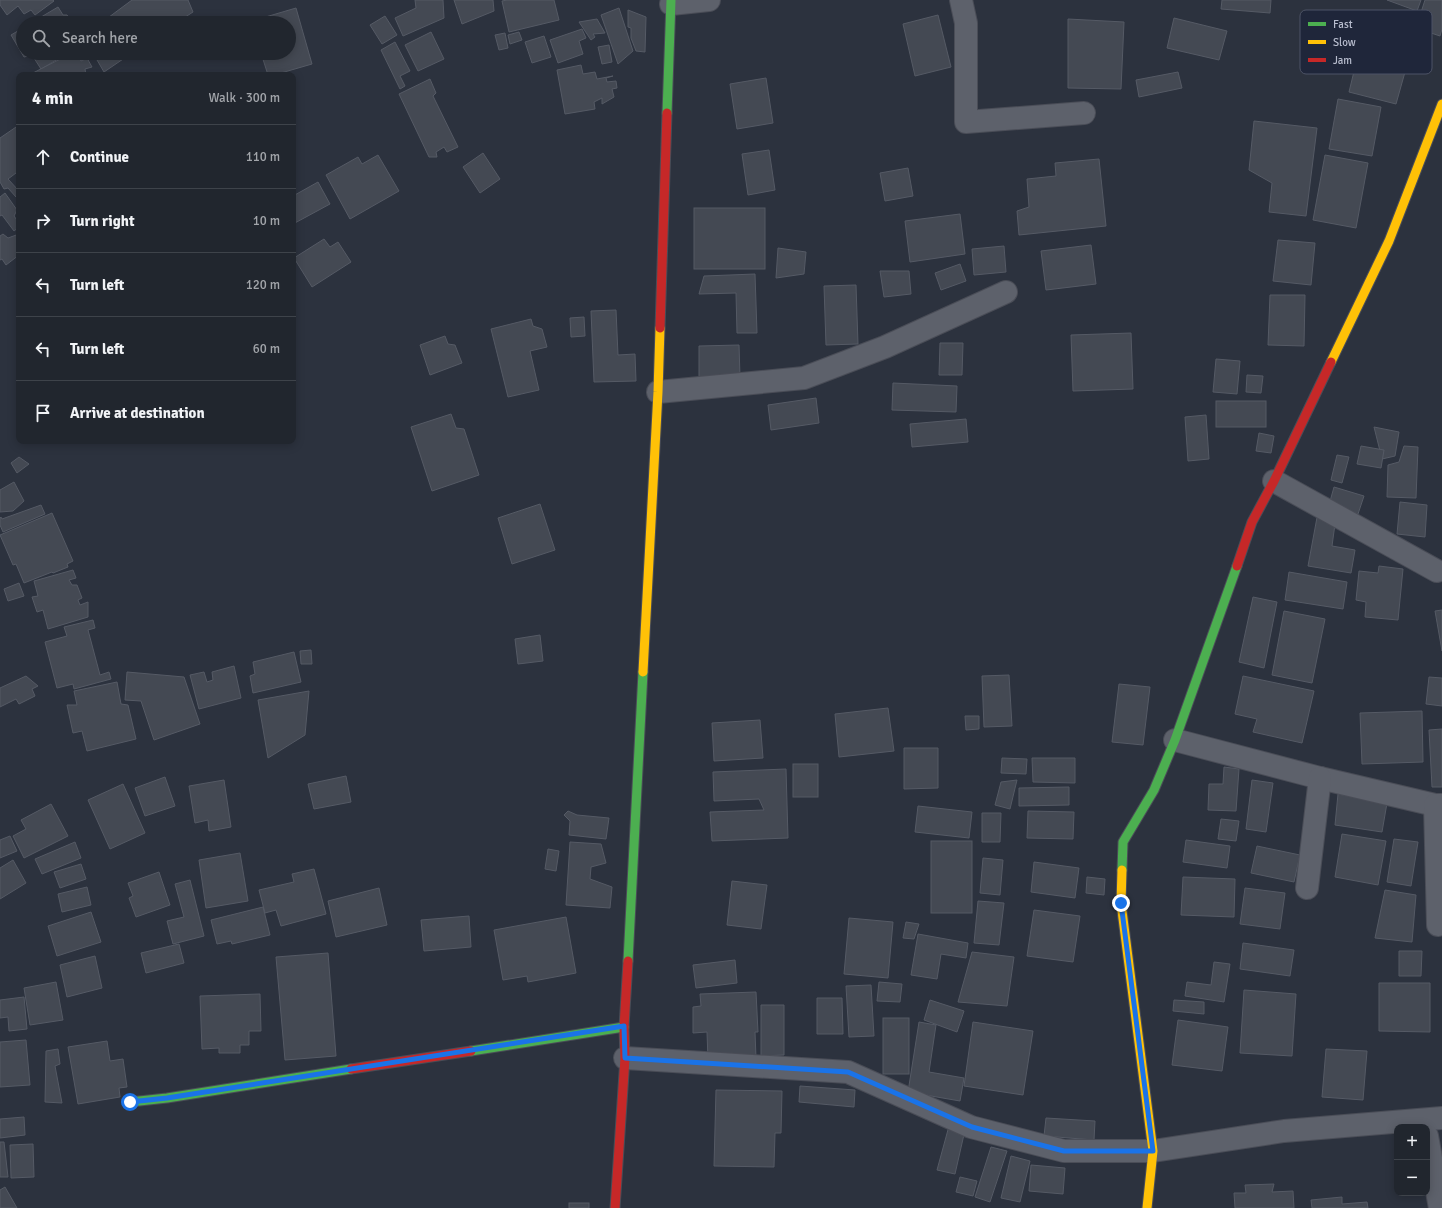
<!DOCTYPE html>
<html lang="en">
<head>
<meta charset="utf-8">
<style>
  body { margin:0; font-family:Signika,sans-serif; background:#2d323a; color:#f1f3f6 }
  .controls { position:absolute; right:12px; bottom:12px; display:grid; overflow:hidden; border-radius:8px; box-shadow:0 2px 10px #0003 }
  .controls button { width:36px; height:36px; display:grid; place-items:center; padding:0; border:0; border-bottom:1px solid #3e434a; background:#21262e; color:#f1f3f6; font:20px sans-serif }
  .stop { position:absolute; width:12px; height:12px; margin:-9px; border:3px solid #1a73e8; border-radius:50%; background:#fff }
  .stop.end { background:#1a73e8; border-color:#fff; box-shadow:0 1px 4px #0008 }
  .list { margin:0; padding:0; list-style:none }
  h2 { display:flex; justify-content:space-between; align-items:center; height:52px; margin:0; padding:0 16px; font-size:17px }
  h2 small { font-size:13px; font-weight:400; color:#a2a5aa }
  .list li { display:grid; grid-template-columns:26px 1fr auto; gap:12px; align-items:center; box-sizing:border-box; height:64px; padding:0 16px; border-top:1px solid #3e434a }
  .list b { display:block; font-size:15px; white-space:nowrap }
  .list em { font-size:13px; font-style:normal; color:#a2a5aa }
  .icon { flex:none; width:22px; height:22px; fill:none; stroke:currentColor; stroke-width:2; stroke-linecap:round; stroke-linejoin:round }
  .map { position:relative; flex:none; width:1442px; height:1208px; overflow:hidden }
  .search { position:absolute; background:#21262e; box-shadow:0 2px 10px #0003; left:16px; top:16px; width:280px; height:44px; display:flex; align-items:center; gap:10px; box-sizing:border-box; padding:0 14px; border-radius:22px; color:#a2a5aa; font-size:15px }
  .panel { position:absolute; background:#21262e; box-shadow:0 2px 10px #0003; left:16px; top:72px; width:280px; height:372px; border-radius:8px }
  .map>svg:first-child { display:block }
  .building { fill:#444953; stroke:#555a65 }
  .lines { fill:none; stroke-linecap:round; stroke-linejoin:round }
  .street-casing { stroke:#4a4d57; stroke-width:24 }
  .fast-casing { stroke:#4a4d57; stroke-width:11 }
  .slow-casing { stroke:#4a4d57; stroke-width:11 }
  .jam-casing { stroke:#4a4d57; stroke-width:11 }
  .street { stroke:#5d616b; stroke-width:22 }
  .fast { stroke:#4caf50; stroke-width:9 }
  .slow { stroke:#ffc107; stroke-width:9 }
  .jam { stroke:#c62828; stroke-width:9 }
  .route { stroke:#1a73e8; stroke-width:5 }
  .key { fill:#1f263a; stroke:#4d5366; stroke-width:1 }
  .key-label { font-size:11px; fill:#b8bdce }
</style>
</head>
<body>
<div class="map">
<svg width="1442" height="1208" viewBox="0 0 1442 1208">
  <rect width="100%" height="100%" fill="#2c323e"/>
  <!-- building -->
  <g class="building">
    <polygon points="0,0 53,0 54,1 35,15 31,10 24,14 18,6 7,15 0,5"/>
    <polygon points="132,0 188,0 193,12 176,23 101,23"/>
    <polygon points="415,0 443,0 444,18 403,36 395,18 416,8"/>
    <polygon points="454,0 493,0 494,11 462,24"/>
    <polygon points="507,0 554,0 559,20 509,32 502,1"/>
    <polygon points="1222,0 1271,0 1270,13 1221,9"/>
    <polygon points="1387,0 1421,0 1417,11"/>
    <polygon points="1425,0 1442,0 1442,29 1440,36 1416,28"/>
    <polygon points="58,7 63,15 67,15 73,23 31,23"/>
    <polygon points="296,8 312,64 274,75 268,75 261,53 289,53 289,23 252,23 252,21"/>
    <polygon points="619,8 633,51 618,64 601,15"/>
    <polygon points="628,10 646,17 645,52 636,51 631,38 631,28 628,27"/>
    <polygon points="938,15 951,67 915,76 903,24"/>
    <polygon points="385,16 397,35 382,44 370,25"/>
    <polygon points="1174,18 1227,31 1219,60 1167,48"/>
    <polygon points="597,19 605,33 593,34 595,37 591,40 579,22"/>
    <polygon points="1068,19 1124,22 1121,89 1068,88"/>
    <polygon points="23,28 23,53 68,53 41,69 32,55 24,57 11,35"/>
    <polygon points="582,29 586,38 579,41 583,54 558,63 550,40"/>
    <polygon points="431,32 444,59 418,71 405,45"/>
    <polygon points="519,32 522,40 510,44 508,35"/>
    <polygon points="505,33 508,48 499,50 495,35"/>
    <polygon points="544,36 551,57 532,63 525,42"/>
    <polygon points="395,42 410,71 400,76 405,86 400,89 381,50"/>
    <polygon points="609,45 612,62 602,64 598,47"/>
    <polygon points="72,53 77,53 81,61 87,58 92,67 85,69 86,75 29,75"/>
    <polygon points="75,53 87,53 87,54 81,58"/>
    <polygon points="93,53 132,53 104,72"/>
    <polygon points="1357,59 1405,72 1396,104 1349,92"/>
    <polygon points="581,65 583,74 595,72 597,79 613,76 606,78 607,82 616,81 617,88 612,89 614,97 602,104 602,98 594,102 595,109 565,114 557,70"/>
    <polygon points="1178,72 1182,88 1139,97 1136,80"/>
    <polygon points="766,78 773,123 737,129 730,84"/>
    <polygon points="430,79 436,93 433,96 458,147 447,152 444,147 436,152 437,157 429,157 399,94"/>
    <polygon points="1338,99 1381,107 1372,156 1329,149"/>
    <polygon points="1254,121 1317,128 1306,216 1269,212 1272,183 1249,170"/>
    <polygon points="19,125 19,176 16,173 8,179 19,191 19,195 16,197 8,188 4,189 0,182 0,138"/>
    <polygon points="769,150 775,190 748,195 742,154"/>
    <polygon points="483,153 500,179 480,193 463,167"/>
    <polygon points="378,155 399,191 350,219 326,175 358,157 362,164"/>
    <polygon points="1325,155 1368,163 1356,228 1313,220"/>
    <polygon points="1099,159 1106,226 1019,235 1017,211 1029,207 1027,179 1056,176 1055,163"/>
    <polygon points="908,168 913,196 885,201 880,173"/>
    <polygon points="318,182 330,204 293,224 293,196"/>
    <polygon points="5,193 17,210 14,216 19,223 19,227 14,231 2,215 0,216 0,197"/>
    <rect x="694" y="208" width="71" height="61"/>
    <polygon points="960,214 965,254 910,262 905,221"/>
    <polygon points="3,234 8,238 19,234 19,255 6,265 2,259 0,260 0,236"/>
    <polygon points="324,239 330,247 338,242 351,262 312,287 294,258"/>
    <polygon points="1278,240 1315,243 1311,285 1273,281"/>
    <polygon points="1091,245 1096,284 1046,290 1041,251"/>
    <polygon points="1004,246 1006,272 974,275 972,249"/>
    <polygon points="778,248 806,252 804,274 776,278"/>
    <polygon points="960,264 966,281 941,290 935,273"/>
    <polygon points="880,271 909,271 911,294 884,297"/>
    <polygon points="755,274 757,333 737,333 736,293 699,294 704,276"/>
    <polygon points="856,285 858,344 826,345 824,286"/>
    <polygon points="1270,295 1305,295 1304,346 1268,345"/>
    <polygon points="616,310 618,355 635,354 636,381 594,382 591,311"/>
    <polygon points="584,317 585,336 571,337 570,318"/>
    <polygon points="531,319 533,326 542,329 547,347 530,351 539,390 508,397 491,329"/>
    <polygon points="1131,333 1133,389 1073,391 1071,335"/>
    <polygon points="445,336 448,344 455,345 462,363 430,375 420,345"/>
    <polygon points="940,343 963,343 962,375 939,375"/>
    <polygon points="739,345 740,377 699,378 699,346"/>
    <polygon points="1216,359 1240,361 1237,394 1213,392"/>
    <polygon points="1247,375 1263,376 1261,393 1246,392"/>
    <polygon points="893,383 957,386 956,412 892,410"/>
    <polygon points="816,398 819,423 771,430 768,405"/>
    <rect x="1216" y="401" width="50" height="26"/>
    <polygon points="451,414 456,428 464,429 479,475 432,491 411,427"/>
    <polygon points="1206,415 1209,459 1188,461 1185,417"/>
    <polygon points="966,419 968,442 912,447 910,424"/>
    <polygon points="1374,427 1399,432 1395,456 1382,459"/>
    <polygon points="1259,433 1274,436 1271,453 1256,451"/>
    <polygon points="1361,446 1384,450 1381,468 1357,464"/>
    <polygon points="1404,446 1418,447 1416,498 1387,497 1388,465 1399,462"/>
    <polygon points="1337,455 1349,457 1342,483 1331,480"/>
    <polygon points="19,457 29,464 17,473 11,463"/>
    <polygon points="14,482 24,501 13,511 0,512 0,490"/>
    <polygon points="1334,487 1364,496 1358,514 1329,505"/>
    <polygon points="1400,502 1427,505 1425,537 1397,534"/>
    <polygon points="540,504 555,550 512,564 498,518"/>
    <polygon points="41,505 45,514 3,532 0,525 0,518 1,517 2,519"/>
    <polygon points="1318,512 1335,524 1332,546 1355,550 1351,573 1308,566"/>
    <polygon points="52,513 73,561 67,564 68,567 53,573 52,572 24,583 16,564 13,565 0,535"/>
    <polygon points="1379,566 1403,569 1398,620 1365,617 1366,602 1356,600 1359,571 1378,573"/>
    <polygon points="73,570 76,578 69,580 72,585 77,585 82,598 78,600 80,605 88,602 88,617 48,629 43,610 37,612 32,597 38,596 34,581"/>
    <polygon points="1289,572 1347,582 1343,609 1285,600"/>
    <polygon points="19,583 24,596 8,601 4,589"/>
    <polygon points="1253,597 1277,602 1264,668 1239,662"/>
    <polygon points="1442,610 1442,651 1435,611"/>
    <polygon points="1284,611 1325,619 1312,683 1272,675"/>
    <polygon points="93,620 95,628 88,630 100,675 109,672 111,679 74,689 73,684 57,688 45,642 67,636 64,627"/>
    <polygon points="540,635 543,661 518,664 515,639"/>
    <polygon points="311,650 312,664 301,664 300,651"/>
    <polygon points="294,652 301,682 253,693 250,676 255,674 253,662"/>
    <polygon points="234,666 241,698 199,709 190,675 204,672 207,682 213,680 212,672"/>
    <polygon points="127,672 184,677 200,724 154,740 141,701 125,700"/>
    <polygon points="1009,675 1012,726 984,727 982,676"/>
    <polygon points="26,676 38,686 32,689 35,696 19,704 16,699 0,707 0,688"/>
    <polygon points="1243,676 1314,691 1302,743 1253,732 1257,719 1235,714"/>
    <polygon points="1429,677 1442,678 1442,706 1426,704"/>
    <polygon points="117,682 121,704 128,705 136,739 87,751 82,731 73,733 67,705 77,705 74,691"/>
    <polygon points="1119,684 1150,687 1143,745 1112,742"/>
    <polygon points="309,691 305,735 268,758 258,700"/>
    <polygon points="888,708 894,751 839,757 835,714"/>
    <polygon points="1422,711 1423,762 1362,764 1360,713"/>
    <polygon points="965,716 979,716 979,729 966,730"/>
    <polygon points="760,720 763,758 714,761 712,723"/>
    <polygon points="1442,729 1442,787 1432,787 1429,730"/>
    <polygon points="904,748 938,748 938,788 904,789"/>
    <polygon points="1002,758 1027,759 1026,774 1001,773"/>
    <polygon points="1032,758 1075,758 1075,783 1033,782"/>
    <rect x="793" y="764" width="25" height="33"/>
    <polygon points="1224,767 1239,769 1236,811 1208,810 1209,784 1223,784"/>
    <polygon points="786,769 788,838 712,841 710,812 764,810 759,799 714,801 713,772"/>
    <polygon points="346,776 351,802 314,809 308,784"/>
    <polygon points="165,777 175,806 145,816 135,788"/>
    <polygon points="224,780 231,827 209,831 208,820 195,823 189,786"/>
    <polygon points="1017,780 1010,809 995,805 1001,782"/>
    <polygon points="1252,780 1273,783 1266,832 1246,829"/>
    <polygon points="123,784 145,833 110,849 88,800"/>
    <polygon points="1069,787 1069,805 1019,806 1019,788"/>
    <polygon points="1338,794 1387,803 1382,832 1335,825"/>
    <polygon points="51,804 68,836 24,858 13,836 26,829 21,820"/>
    <polygon points="918,806 972,812 969,838 915,832"/>
    <polygon points="568,811 577,815 609,818 606,839 569,835 570,821 564,815"/>
    <polygon points="1028,811 1074,812 1073,839 1027,838"/>
    <polygon points="982,813 1001,813 1000,842 982,842"/>
    <polygon points="1221,819 1239,821 1236,841 1218,839"/>
    <polygon points="1342,834 1386,841 1378,885 1335,877"/>
    <polygon points="10,836 17,851 0,858 0,840"/>
    <polygon points="1394,839 1418,842 1411,886 1387,882"/>
    <polygon points="1186,840 1230,846 1227,868 1183,862"/>
    <rect x="931" y="841" width="41" height="72"/>
    <polygon points="75,842 81,858 42,874 35,859"/>
    <polygon points="570,842 601,844 606,863 591,867 590,879 612,887 610,908 566,905"/>
    <polygon points="1257,846 1300,855 1294,882 1251,873"/>
    <polygon points="548,849 559,851 556,871 545,869"/>
    <polygon points="240,853 248,901 206,908 199,860"/>
    <polygon points="983,858 1003,860 1000,895 980,893"/>
    <polygon points="13,860 26,883 0,899 0,868"/>
    <polygon points="1034,862 1079,868 1075,898 1031,892"/>
    <polygon points="81,864 86,879 60,888 54,872"/>
    <polygon points="314,869 326,914 281,926 276,910 265,913 259,890 294,882 292,874"/>
    <polygon points="159,872 170,905 136,917 129,898 133,896 128,883"/>
    <polygon points="1087,877 1105,879 1104,895 1086,893"/>
    <polygon points="1183,877 1235,879 1234,917 1181,915"/>
    <polygon points="190,880 204,936 173,944 167,921 184,917 175,884"/>
    <polygon points="732,881 767,885 761,929 727,925"/>
    <polygon points="87,887 91,905 62,912 58,894"/>
    <polygon points="379,888 387,925 336,937 328,901"/>
    <polygon points="1245,888 1285,893 1280,929 1240,924"/>
    <polygon points="1385,890 1416,895 1412,942 1375,938"/>
    <polygon points="978,901 1004,903 999,945 974,943"/>
    <polygon points="263,907 270,935 232,944 231,941 217,944 211,920"/>
    <polygon points="1034,910 1080,916 1073,962 1027,956"/>
    <polygon points="91,912 101,942 57,956 48,926"/>
    <polygon points="469,916 471,947 424,951 421,920"/>
    <polygon points="566,917 576,973 528,982 527,976 503,980 494,930"/>
    <polygon points="849,918 893,922 888,978 844,974"/>
    <polygon points="906,922 919,924 914,939 903,938"/>
    <polygon points="918,934 968,943 966,958 941,954 937,979 911,975"/>
    <polygon points="1243,943 1294,950 1290,976 1240,969"/>
    <polygon points="179,944 184,963 146,973 141,953"/>
    <polygon points="1399,951 1422,951 1421,976 1399,976"/>
    <polygon points="972,952 1014,957 1007,1006 958,1002"/>
    <polygon points="328,953 336,1056 285,1060 276,957"/>
    <polygon points="95,956 102,988 67,997 60,965"/>
    <polygon points="735,960 737,983 696,988 693,965"/>
    <polygon points="1214,962 1230,964 1224,1002 1185,996 1187,982 1211,985"/>
    <polygon points="56,982 63,1020 30,1025 24,988"/>
    <polygon points="879,982 902,984 900,1002 877,1001"/>
    <polygon points="1379,983 1430,983 1430,1032 1379,1031"/>
    <polygon points="871,985 874,1036 849,1037 846,986"/>
    <polygon points="1244,990 1296,994 1292,1056 1240,1053"/>
    <polygon points="756,992 758,1032 755,1032 756,1058 708,1060 707,1032 693,1033 693,1007 701,1006 700,994"/>
    <polygon points="260,994 261,1031 249,1031 249,1045 240,1045 240,1053 219,1053 219,1048 202,1049 200,996"/>
    <polygon points="24,997 27,1029 9,1031 8,1017 0,1018 0,1000"/>
    <polygon points="817,998 842,998 843,1034 817,1034"/>
    <polygon points="930,1000 964,1011 957,1032 924,1020"/>
    <polygon points="1174,1000 1204,1002 1204,1014 1173,1011"/>
    <polygon points="761,1005 784,1005 784,1055 761,1056"/>
    <rect x="883" y="1018" width="26" height="56"/>
    <polygon points="1178,1020 1228,1027 1222,1071 1172,1065"/>
    <polygon points="919,1022 936,1025 929,1072 964,1078 960,1101 908,1092"/>
    <polygon points="973,1022 1033,1031 1023,1095 964,1086"/>
    <polygon points="26,1040 30,1085 0,1087 0,1042"/>
    <polygon points="107,1041 110,1061 123,1059 127,1087 119,1088 120,1097 78,1104 68,1047"/>
    <polygon points="58,1049 60,1064 55,1066 62,1103 45,1102 46,1051"/>
    <polygon points="1326,1049 1367,1051 1363,1100 1322,1097"/>
    <polygon points="800,1086 855,1090 854,1107 799,1102"/>
    <polygon points="716,1090 782,1091 781,1133 775,1133 774,1167 714,1166"/>
    <polygon points="24,1117 25,1135 0,1138 0,1119"/>
    <polygon points="1046,1118 1095,1121 1094,1140 1044,1136"/>
    <polygon points="949,1126 965,1130 955,1174 937,1170"/>
    <polygon points="0,1142 4,1142 8,1177 0,1177"/>
    <polygon points="33,1144 34,1177 11,1178 10,1145"/>
    <polygon points="991,1147 1007,1151 990,1202 975,1197"/>
    <polygon points="1011,1156 1030,1161 1020,1202 1001,1198"/>
    <polygon points="1031,1165 1065,1168 1063,1194 1029,1191"/>
    <polygon points="960,1177 977,1181 973,1196 956,1192"/>
    <polygon points="1274,1184 1272,1192 1293,1191 1294,1208 1235,1208 1234,1193 1246,1193 1245,1185"/>
    <polygon points="5,1187 17,1208 0,1208 0,1190"/>
    <polygon points="1342,1197 1342,1204 1367,1202 1368,1208 1312,1208 1311,1200"/>
    <rect x="569" y="1203" width="20" height="5"/>
  </g>
  <g class="lines">
    <!-- street casing -->
    <g class="street-casing">
      <g id="street">
        <polyline points="961,0 966,23 966,122 1084,113"/>
        <polyline points="671,4 709,0"/>
        <polyline points="658,392 804,378 885,347 1006,292"/>
        <polyline points="1274,481 1437,571"/>
        <polyline points="1175,740 1320,778 1435,805 1442,805"/>
        <polyline points="1435,805 1438,925"/>
        <polyline points="1307,888 1320,778"/>
        <polyline points="625,1058 848,1072 971,1127 1064,1151 1153,1151 1284,1131 1442,1118"/>
        <polyline points="1427,1136 1440,1208"/>
      </g>
    </g>
    <!-- fast casing -->
    <g class="fast-casing">
      <g id="fast">
        <polyline points="667,113 671,0"/>
        <polyline points="1122,870 1123,842 1154,790 1175,740 1237,566"/>
        <polyline points="628,961 643,672"/>
        <polyline points="471,1051 624,1027"/>
        <polyline points="130,1102 167,1098 351,1069"/>
      </g>
    </g>
    <!-- slow casing -->
    <g class="slow-casing">
      <g id="slow">
        <polyline points="1331,362 1389,241 1442,104"/>
        <polyline points="643,672 658,392 660,328"/>
        <polyline points="1122,870 1121,903 1153,1151 1147,1208"/>
      </g>
    </g>
    <!-- jam casing -->
    <g class="jam-casing">
      <g id="jam">
        <polyline points="660,328 667,113"/>
        <polyline points="1237,566 1252,522 1274,481 1331,362"/>
        <polyline points="351,1069 471,1051"/>
        <polyline points="615,1208 625,1058 624,1027 628,961"/>
      </g>
    </g>
    <!-- street -->
    <use href="#street" class="street"/>
    <!-- fast -->
    <use href="#fast" class="fast"/>
    <!-- slow -->
    <use href="#slow" class="slow"/>
    <!-- jam -->
    <use href="#jam" class="jam"/>
  </g>
  <g class="lines">
    <!-- route -->
    <polyline class="route" points="130,1102 167,1098 624,1026 625,1058 848,1072 972,1127 1064,1151 1153,1151 1121,903"/>
  </g>
  <!-- legend -->
  <rect x="1300" y="10" width="132" height="64" rx="6" class="key"/>
  <rect x="1308" y="22" width="18" height="4" fill="#4caf50"/>
  <rect x="1308" y="40" width="18" height="4" fill="#ffc107"/>
  <rect x="1308" y="58" width="18" height="4" fill="#c62828"/>
  <g class="key-label">
    <text x="1333" y="28">Fast</text>
    <text x="1333" y="46">Slow</text>
    <text x="1333" y="64">Jam</text>
  </g>
</svg>
<div class="controls">
<button>+</button>
<button>−</button>
</div>
<div class="stop" style="left:130px;top:1102px"></div>
<div class="stop end" style="left:1121px;top:903px"></div>
<div class="search"><svg class="icon" aria-label="search" viewBox="0 0 24 24"><circle cx="10" cy="10" r="6"/><path d="M15 15l6 6"/></svg>Search here</div>
<section class="panel">
<h2>4 min<small>Walk · 300 m</small></h2>
<ul class="list">
<li><svg class="icon" aria-label="ahead" viewBox="0 0 24 24"><path d="M12 20V5M6 11l6-6 6 6"/></svg><div><b>Continue</b></div><em>110 m</em></li>
<li><svg class="icon" aria-label="right" viewBox="0 0 24 24"><path d="M7 20v-9h11M14 6l5 5-5 5"/></svg><div><b>Turn right</b></div><em>10 m</em></li>
<li><svg class="icon" aria-label="left" viewBox="0 0 24 24"><path d="M17 20v-9H6M10 6l-5 5 5 5"/></svg><div><b>Turn left</b></div><em>120 m</em></li>
<li><svg class="icon" aria-label="left" viewBox="0 0 24 24"><path d="M17 20v-9H6M10 6l-5 5 5 5"/></svg><div><b>Turn left</b></div><em>60 m</em></li>
<li><svg class="icon" aria-label="arrive" viewBox="0 0 24 24"><path d="M6 21V4h12l-3 4 3 4H6"/></svg><div><b>Arrive at destination</b></div></li>
</ul>
</section>
</div>
</body>
</html>
